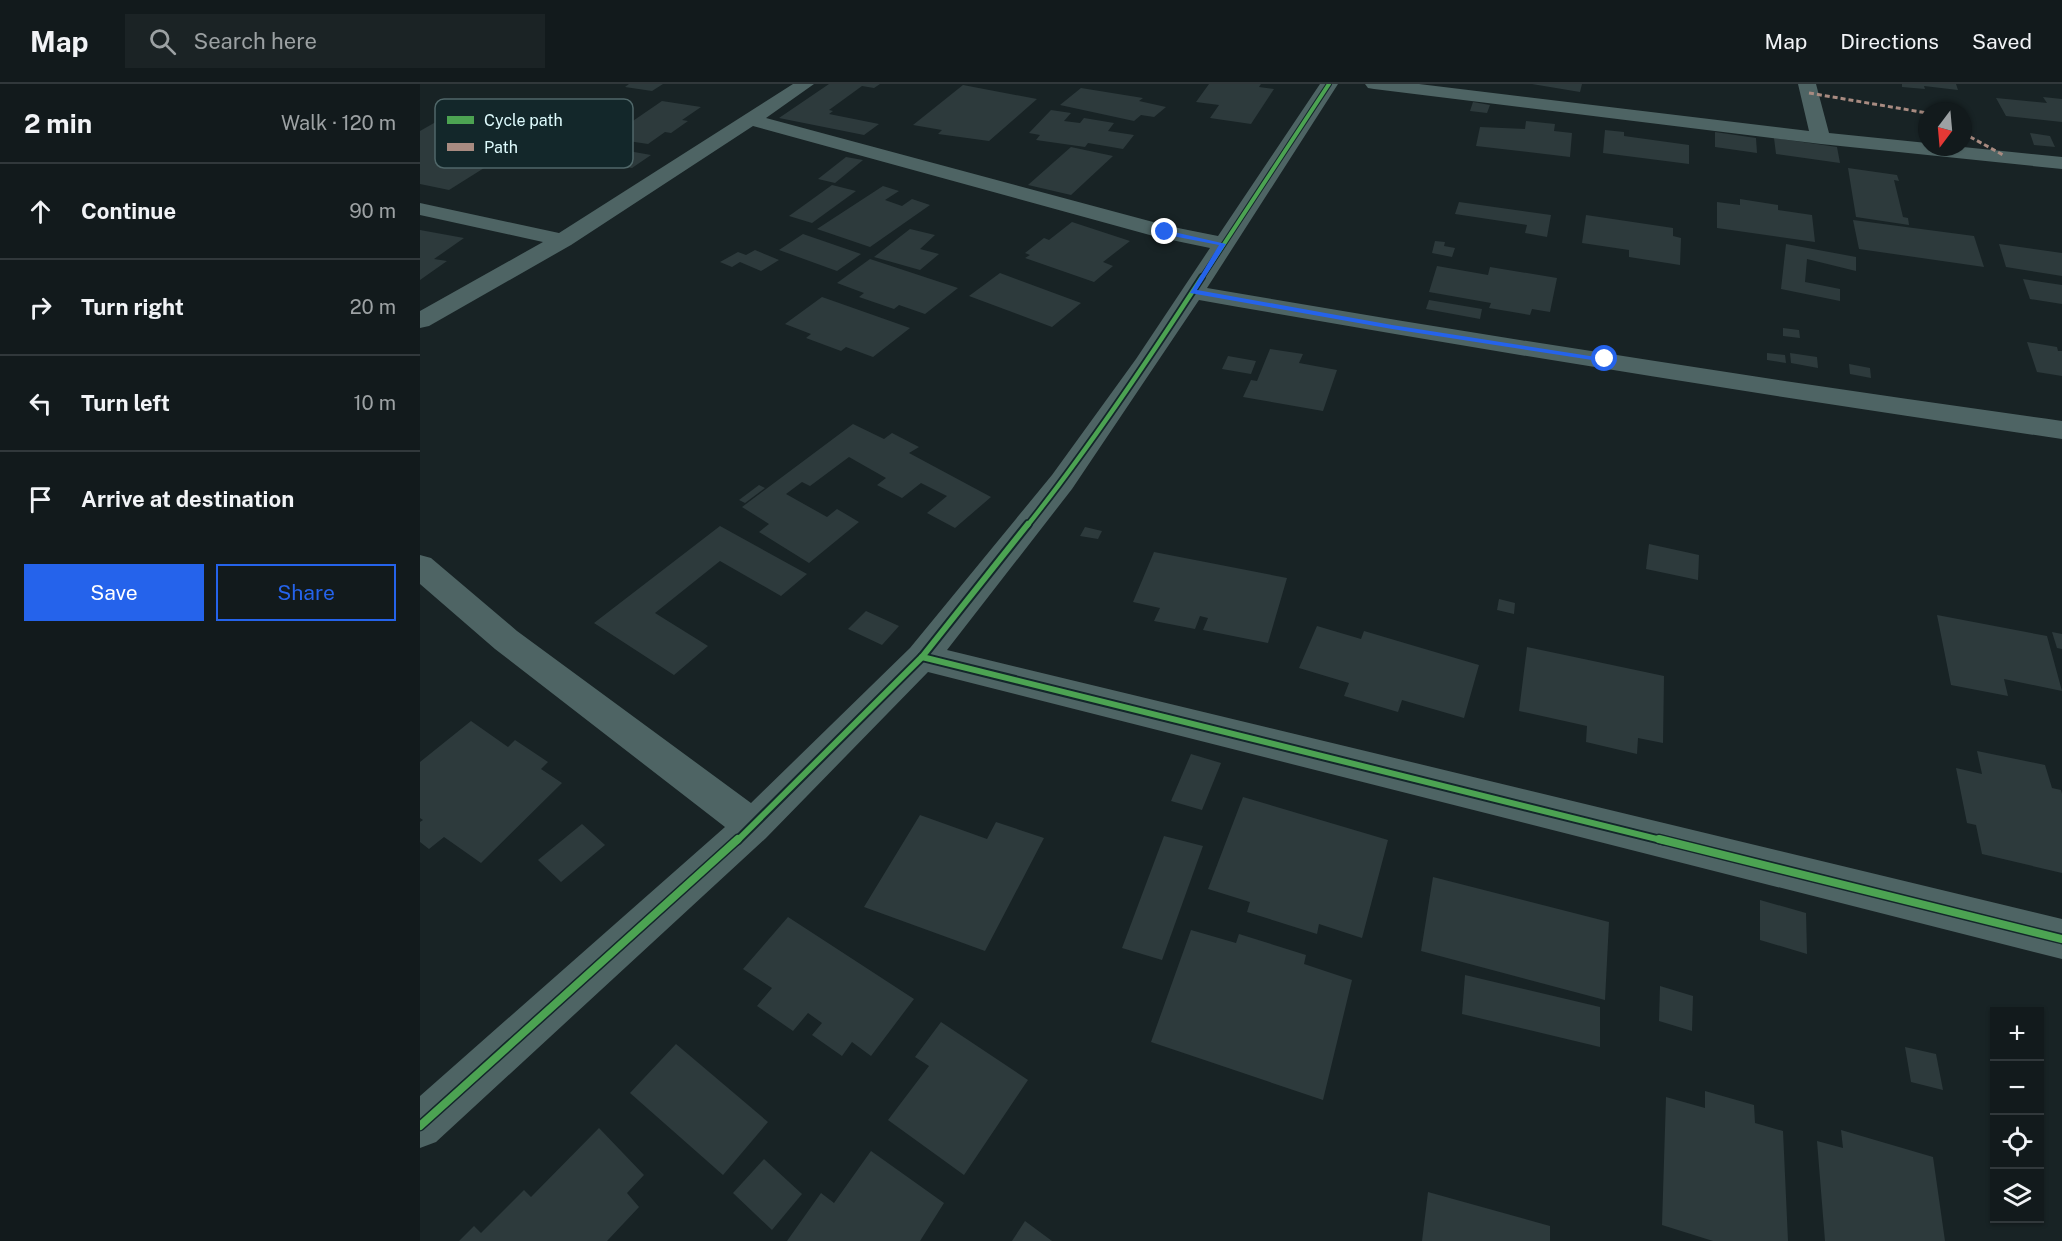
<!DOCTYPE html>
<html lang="en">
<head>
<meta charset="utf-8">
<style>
  body { margin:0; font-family:"Public Sans",sans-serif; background:#1b2325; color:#f1f3f6 }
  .controls { position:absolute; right:18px; bottom:18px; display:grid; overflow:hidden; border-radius:0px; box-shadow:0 2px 4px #0004 }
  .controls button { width:54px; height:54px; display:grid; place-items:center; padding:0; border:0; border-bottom:2px solid #31383b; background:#121a1c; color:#f1f3f6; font:30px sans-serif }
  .compass { position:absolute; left:1498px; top:18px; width:54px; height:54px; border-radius:50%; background:#121a1c; box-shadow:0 2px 4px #0004; rotate:196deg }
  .stop { position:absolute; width:18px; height:18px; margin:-14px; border:4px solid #2563eb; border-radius:50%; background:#fff }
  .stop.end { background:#2563eb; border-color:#fff; box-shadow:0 2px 6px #0008 }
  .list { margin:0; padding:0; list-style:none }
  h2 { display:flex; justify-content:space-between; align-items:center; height:78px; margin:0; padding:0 24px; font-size:26px }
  h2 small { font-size:20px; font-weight:400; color:#9ca1a3 }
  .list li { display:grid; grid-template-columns:39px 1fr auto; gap:18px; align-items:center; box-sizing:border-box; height:96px; padding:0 24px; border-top:2px solid #31383b }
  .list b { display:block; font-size:22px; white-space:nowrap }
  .list em { font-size:20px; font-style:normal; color:#9ca1a3 }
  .actions { display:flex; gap:12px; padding:18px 24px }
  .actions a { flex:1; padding:14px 0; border:2px solid #2563eb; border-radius:0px; text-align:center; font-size:21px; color:#2563eb }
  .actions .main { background:#2563eb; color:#fff }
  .icon { flex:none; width:33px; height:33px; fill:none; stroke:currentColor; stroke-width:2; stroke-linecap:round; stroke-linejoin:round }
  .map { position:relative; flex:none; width:1642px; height:1157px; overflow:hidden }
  header { display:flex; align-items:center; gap:36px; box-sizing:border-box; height:84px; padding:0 30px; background:#121a1c; border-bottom:2px solid #31383b }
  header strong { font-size:28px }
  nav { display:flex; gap:33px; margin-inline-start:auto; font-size:21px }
  .search { width:420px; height:54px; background:#1b2325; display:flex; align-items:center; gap:15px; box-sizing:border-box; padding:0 21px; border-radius:0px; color:#9ca1a3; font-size:22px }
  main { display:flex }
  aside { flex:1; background:#121a1c }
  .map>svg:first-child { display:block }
  .building { fill:#2d3a3c }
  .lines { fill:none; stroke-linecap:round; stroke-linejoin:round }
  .minor { fill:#4e6464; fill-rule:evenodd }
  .quiet { stroke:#a88b81; stroke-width:3; stroke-dasharray:5 3; stroke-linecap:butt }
  .cycleway-far3-casing { stroke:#13272a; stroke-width:6 }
  .cycleway-far2-casing { stroke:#13272a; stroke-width:8 }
  .cycleway-far1-casing { stroke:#13272a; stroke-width:10 }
  .cycleway-casing { stroke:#13272a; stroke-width:11 }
  .cycleway-far3 { stroke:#4ca352; stroke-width:4 }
  .cycleway-far2 { stroke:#4ca352; stroke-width:4.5 }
  .cycleway-far1 { stroke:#4ca352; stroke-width:6 }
  .cycleway { stroke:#4ca352; stroke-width:8 }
  .route { fill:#2563eb }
  .key { fill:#13272a; stroke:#506769; stroke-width:1.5 }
  .key-label { font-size:16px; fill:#defbfd }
</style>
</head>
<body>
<header>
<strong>Map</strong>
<div class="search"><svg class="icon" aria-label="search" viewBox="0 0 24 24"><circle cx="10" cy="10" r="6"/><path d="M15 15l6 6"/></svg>Search here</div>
<nav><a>Map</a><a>Directions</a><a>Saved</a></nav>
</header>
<main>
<aside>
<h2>2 min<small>Walk · 120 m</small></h2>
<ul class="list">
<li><svg class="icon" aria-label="ahead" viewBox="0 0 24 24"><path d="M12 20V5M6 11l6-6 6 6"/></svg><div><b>Continue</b></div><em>90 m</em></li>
<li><svg class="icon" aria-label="right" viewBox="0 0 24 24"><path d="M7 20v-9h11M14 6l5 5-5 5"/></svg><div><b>Turn right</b></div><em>20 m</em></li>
<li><svg class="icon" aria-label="left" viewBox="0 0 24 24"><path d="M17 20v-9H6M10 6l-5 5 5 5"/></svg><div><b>Turn left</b></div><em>10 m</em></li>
<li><svg class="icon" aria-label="arrive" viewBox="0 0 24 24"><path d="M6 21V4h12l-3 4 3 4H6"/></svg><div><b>Arrive at destination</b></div></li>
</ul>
<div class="actions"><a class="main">Save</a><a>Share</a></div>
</aside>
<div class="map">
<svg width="1642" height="1157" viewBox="0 0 1642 1157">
  <rect width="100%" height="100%" fill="#182325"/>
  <!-- building -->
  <g class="building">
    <polygon points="209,0 243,0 232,7 205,3"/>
    <polygon points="409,0 460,0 454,4 442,2 409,26 413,27 409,30 459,40 444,51 359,34"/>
    <polygon points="789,0 841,0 839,3 854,5 831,40 790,34 799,21 776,18"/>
    <polygon points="1112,0 1162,0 1160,8"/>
    <polygon points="1482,0 1536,0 1538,6 1504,2 1505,5 1482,3"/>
    <polygon points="543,1 617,15 569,57 518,50 522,46 493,41"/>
    <polygon points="661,4 723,14 719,17 746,23 734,33 721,31 714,37 640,21"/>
    <polygon points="1623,13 1642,15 1642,38 1586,32 1576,14 1627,19"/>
    <polygon points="242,17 281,23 262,36 268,37 251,49 245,48 228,60 188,54"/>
    <polygon points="1053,18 1070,21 1067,29 1050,27"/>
    <polygon points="631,26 651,29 644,37 660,39 664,34 694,39 688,47 714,51 703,65 668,59 665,63 616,56 620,51 609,49"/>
    <polygon points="21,35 115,52 29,106 0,100 0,47"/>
    <polygon points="1106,37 1135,40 1134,47 1152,49 1150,73 1056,62 1060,43 1105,45"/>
    <polygon points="1185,46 1204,48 1204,52 1269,61 1269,80 1183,69"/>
    <polygon points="1295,48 1336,54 1337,69 1295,63"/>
    <polygon points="1610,49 1630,52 1635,63 1614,61"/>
    <polygon points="124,52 231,71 212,84 125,69 120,73 98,69"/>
    <polygon points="1354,54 1417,63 1420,79 1356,70"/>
    <polygon points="651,63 693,72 651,111 608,101"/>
    <polygon points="426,73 443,76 415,99 398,95"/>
    <polygon points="1428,84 1477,91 1479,97 1474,96 1483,133 1488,134 1489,141 1436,133"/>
    <polygon points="412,101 436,107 392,139 369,132"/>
    <polygon points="463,102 479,107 465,116 482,122 492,115 510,121 450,163 397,145"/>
    <polygon points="1320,115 1358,121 1358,126 1392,131 1395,158 1297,144 1297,118 1320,121"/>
    <polygon points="1039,118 1131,131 1127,153 1105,149 1107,141 1035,130"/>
    <polygon points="1166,131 1253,144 1253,152 1261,154 1260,181 1209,173 1209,166 1162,159"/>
    <polygon points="1433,136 1554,152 1564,183 1439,165"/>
    <polygon points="652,138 710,157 683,178 693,182 674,198 605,174 610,171 605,169 624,154 629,156"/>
    <polygon points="490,145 515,151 500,165 519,170 500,186 454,173"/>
    <polygon points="0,146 44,154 14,175 27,177 0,196"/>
    <polygon points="383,150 441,170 417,187 359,166"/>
    <polygon points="1015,157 1025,158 1024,162 1035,164 1032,173 1012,169"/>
    <polygon points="1366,160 1436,173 1436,187 1387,175 1385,198 1420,205 1420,217 1361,205"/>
    <polygon points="1579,160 1642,169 1642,192 1586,183"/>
    <polygon points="335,166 359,176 341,187 320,178 312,183 300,178 318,168 326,171"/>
    <polygon points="450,175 538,204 505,230 479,221 474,225 439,213 444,209 417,199"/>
    <polygon points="1017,182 1068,191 1070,183 1137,194 1130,228 1112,225 1110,231 1069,224 1071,219 1009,208"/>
    <polygon points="580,189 661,219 632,243 549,212"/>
    <polygon points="1603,195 1642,201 1642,220 1610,215"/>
    <polygon points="402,213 490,244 453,273 426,263 421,267 386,254 391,250 365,240"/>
    <polygon points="1009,216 1062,225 1060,235 1006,225"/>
    <polygon points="1363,244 1379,246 1380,254 1363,252"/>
    <polygon points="1607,258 1637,263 1638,267 1642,267 1642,292 1617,288"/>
    <polygon points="850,265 883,270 879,279 917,286 903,327 823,313 831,296 837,297"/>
    <polygon points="1347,269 1365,271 1366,279 1347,276"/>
    <polygon points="1370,269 1397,273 1398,284 1371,279"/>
    <polygon points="808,272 836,277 831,290 802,285"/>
    <polygon points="1429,280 1450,284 1451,294 1430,290"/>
    <polygon points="433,340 464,355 472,349 499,363 489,369 571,413 535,444 507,429 527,412 501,399 482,414 457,401 466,394 429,373 390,402 382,398 366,410 407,433 417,425 439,438 389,479 339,448 349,440 322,423"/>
    <polygon points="339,401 345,404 325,419 319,416"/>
    <polygon points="300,442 387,490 361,512 300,477 235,529 288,562 254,591 174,539"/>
    <polygon points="665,443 682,447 678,455 660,452"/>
    <polygon points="1229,460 1279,471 1278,496 1226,485"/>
    <polygon points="734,468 867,494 848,559 783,546 788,534 780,532 775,545 734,537 740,524 713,518"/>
    <polygon points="1079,515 1095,519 1094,530 1077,526"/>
    <polygon points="446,527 479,542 462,561 428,545"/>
    <polygon points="1517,531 1627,552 1642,607 1584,595 1588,612 1531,601"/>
    <polygon points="897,542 941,555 944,547 1059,581 1044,634 982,616 978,628 924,612 929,599 879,584"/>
    <polygon points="1632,548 1642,550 1642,565 1637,564"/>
    <polygon points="1107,563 1244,592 1243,659 1218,654 1217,670 1166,658 1167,642 1099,627"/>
    <polygon points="51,637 88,663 95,656 128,678 121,685 142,699 61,779 24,753 9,765 0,758 0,738 3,736 0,734 0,678"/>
    <polygon points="1557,667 1625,681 1632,704 1641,706 1642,710 1642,789 1562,770 1556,741 1547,739 1536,684 1562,690"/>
    <polygon points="771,670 801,679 782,726 751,717"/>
    <polygon points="823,713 968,756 942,854 899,840 897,850 827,828 830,818 788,805"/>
    <polygon points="500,731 567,755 576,738 624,754 565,867 444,823"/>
    <polygon points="162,740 185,761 141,798 118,776"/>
    <polygon points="744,752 783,762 742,876 702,864"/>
    <polygon points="1013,793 1189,838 1185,916 1001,867"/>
    <polygon points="1340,816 1386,829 1387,870 1340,856"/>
    <polygon points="368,833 494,915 451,972 432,958 422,972 392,951 402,939 388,929 373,947 337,922 352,904 323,885"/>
    <polygon points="771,846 816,859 819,850 886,871 884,880 932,896 903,1016 731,958"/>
    <polygon points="1045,891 1180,923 1180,963 1042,930"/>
    <polygon points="1240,902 1273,912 1272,947 1239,937"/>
    <polygon points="521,938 608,996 544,1091 468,1036 509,982 495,973"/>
    <polygon points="256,960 348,1038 303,1091 210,1009"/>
    <polygon points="1485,963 1516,970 1523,1006 1491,998"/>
    <polygon points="1285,1007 1334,1021 1335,1039 1363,1047 1368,1157 1293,1157 1242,1141 1246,1013 1285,1024"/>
    <polygon points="179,1044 224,1091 207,1109 219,1123 187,1157 39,1157 54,1142 61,1149 104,1106 111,1113"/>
    <polygon points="1421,1046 1513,1073 1525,1157 1405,1157 1397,1057 1423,1064"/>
    <polygon points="451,1067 524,1119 500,1157 367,1157 401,1109 414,1119"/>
    <polygon points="344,1075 382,1110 352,1146 313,1109"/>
    <polygon points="1008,1108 1130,1142 1130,1157 1002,1157"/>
    <polygon points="605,1137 632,1157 592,1157"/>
  </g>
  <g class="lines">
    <!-- minor -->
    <g class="minor">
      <path d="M 373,0 L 394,0 L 346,34 L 748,142 L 798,152 L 900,0 L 918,0 L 787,204 C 1071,253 1356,297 1642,337 L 1642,355 C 1354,313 1066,267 779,216 L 652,405 L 527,566 L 1642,835 L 1642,875 L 508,588 L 346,754 L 16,1058 L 0,1064 L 0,1012 L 305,743 L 75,565 L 0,500 L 0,471 L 11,474 L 97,547 L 331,719 L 490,564 L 632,391 L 716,275 L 790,164 L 737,153 L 333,42 L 151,161 L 9,242 L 0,244 L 0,227 L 123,158 L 0,131 L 0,119 L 139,149 Z"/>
      <polygon points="945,0 999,0 1389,47 1378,0 1396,0 1409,49 1507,59 1507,63 1543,63 1642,73 1642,85 1401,60 954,5 948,4"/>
    </g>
    <!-- quiet -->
    <g class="quiet">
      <polyline points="1389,9 1507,29"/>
      <polyline points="1543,49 1585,72"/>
    </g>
    <!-- cycleway-far3 casing -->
    <g class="cycleway-far3-casing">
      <polyline id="cycleway-far3" points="781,195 909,0"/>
    </g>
    <!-- cycleway-far2 casing -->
    <g class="cycleway-far2-casing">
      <path id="cycleway-far2" d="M 607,442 C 670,363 727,278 782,193"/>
    </g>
    <!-- cycleway-far1 casing -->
    <g class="cycleway-far1-casing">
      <g id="cycleway-far1">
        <polyline points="502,573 1245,757"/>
        <polyline points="317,757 502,573 608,440"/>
      </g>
    </g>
    <!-- cycleway casing -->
    <g class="cycleway-casing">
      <g id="cycleway">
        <polyline points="1239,755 1642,855"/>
        <polyline points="0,1042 318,755"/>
      </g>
    </g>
    <!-- cycleway-far3 -->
    <use href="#cycleway-far3" class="cycleway-far3"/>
    <!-- cycleway-far2 -->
    <use href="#cycleway-far2" class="cycleway-far2"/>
    <!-- cycleway-far1 -->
    <use href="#cycleway-far1" class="cycleway-far1"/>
    <!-- cycleway -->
    <use href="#cycleway" class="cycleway"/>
  </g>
  <!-- route -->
  <polygon class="route" points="745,146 806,160 777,206 972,241 1189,275 1185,278 972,245 770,209 799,161 742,150"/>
  <!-- legend -->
  <rect x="15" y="15" width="198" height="69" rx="9" class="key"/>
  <rect x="27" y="32" width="27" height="8" fill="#4ca352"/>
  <rect x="27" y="59" width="27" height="8" fill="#a88b81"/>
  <g class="key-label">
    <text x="64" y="42">Cycle path</text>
    <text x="64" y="69">Path</text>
  </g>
</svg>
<div class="controls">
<button>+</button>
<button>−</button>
<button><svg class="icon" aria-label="locate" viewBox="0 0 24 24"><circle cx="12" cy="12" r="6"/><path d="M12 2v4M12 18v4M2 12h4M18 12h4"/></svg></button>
<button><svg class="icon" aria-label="layers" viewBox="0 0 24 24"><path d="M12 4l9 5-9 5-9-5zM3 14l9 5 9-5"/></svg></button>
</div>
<svg class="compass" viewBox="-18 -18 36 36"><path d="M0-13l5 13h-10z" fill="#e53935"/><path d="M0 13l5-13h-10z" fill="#9ca1a3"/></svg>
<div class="stop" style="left:1185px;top:275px"></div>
<div class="stop end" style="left:745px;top:148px"></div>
</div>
</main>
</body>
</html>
